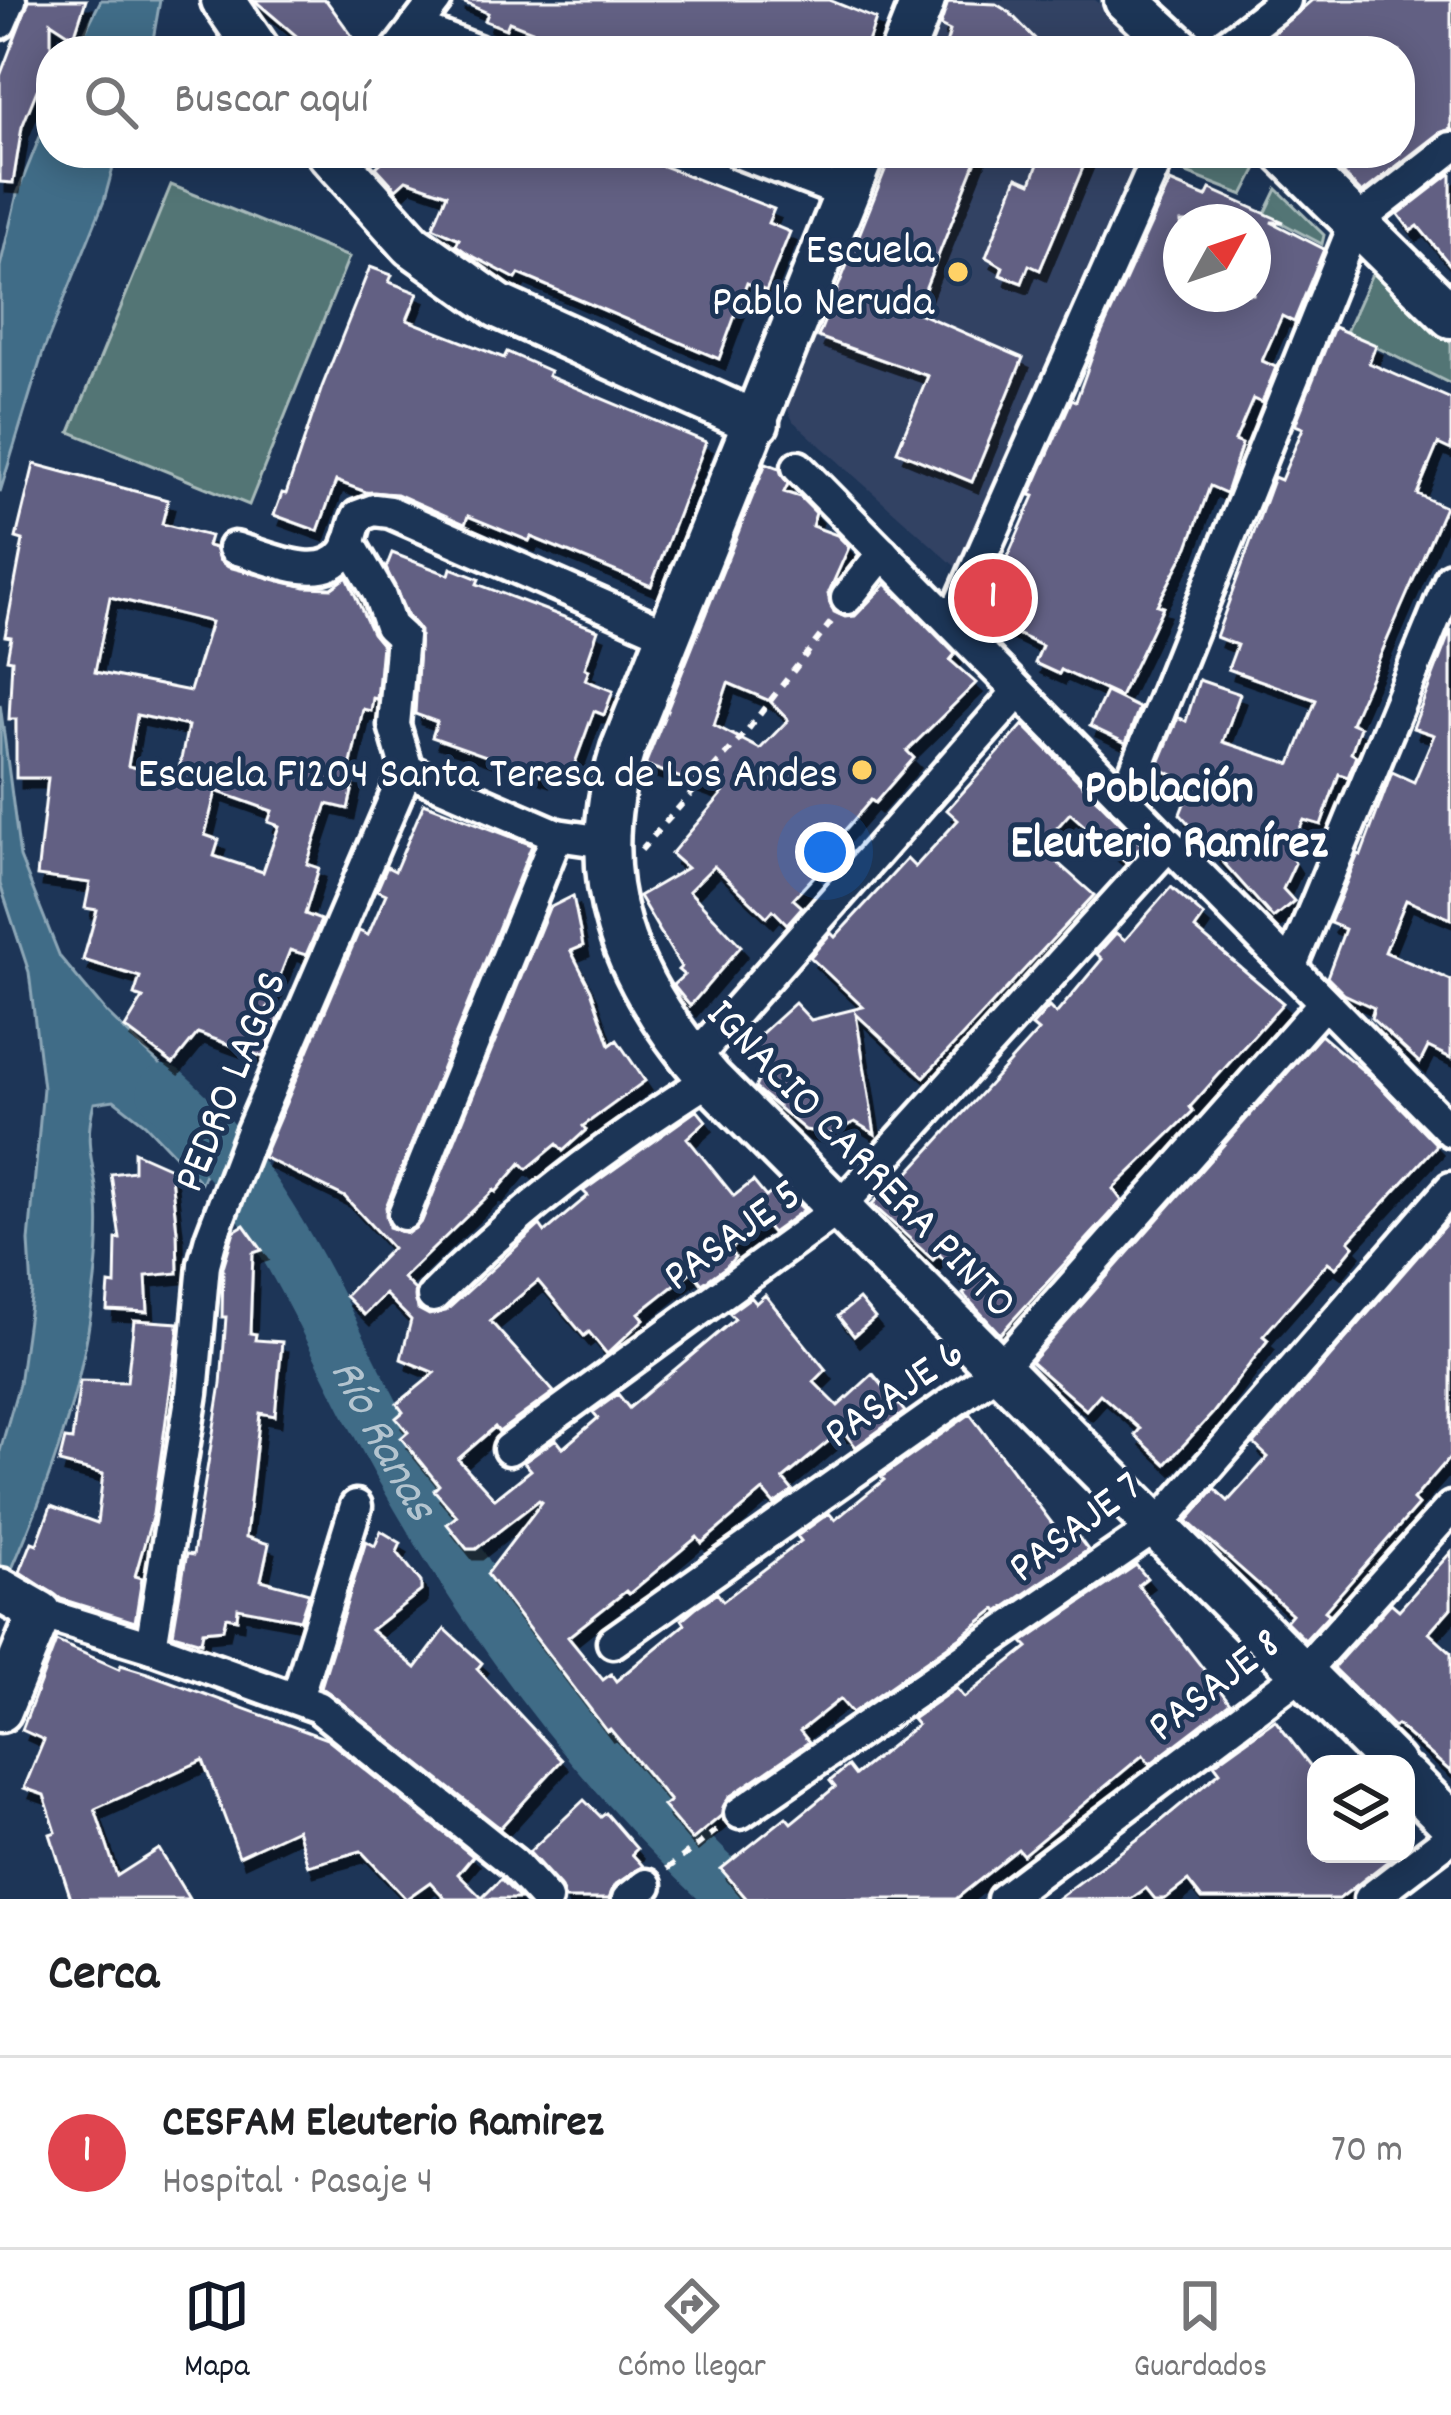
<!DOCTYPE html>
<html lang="es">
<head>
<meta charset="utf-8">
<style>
  body { margin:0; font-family:Dekko,sans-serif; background:#f6f6f6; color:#202124 }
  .controls { position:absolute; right:36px; bottom:36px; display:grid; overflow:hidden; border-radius:24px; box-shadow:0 6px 30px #0003 }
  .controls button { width:108px; height:108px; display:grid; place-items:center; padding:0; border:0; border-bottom:3px solid #e0e0e0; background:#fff; color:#202124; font:60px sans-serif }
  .compass { position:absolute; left:1163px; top:204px; width:108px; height:108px; border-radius:50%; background:#fff; box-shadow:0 6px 30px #0003; rotate:50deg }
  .you { position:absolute; left:825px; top:852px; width:42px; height:42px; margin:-30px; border:9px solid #fff; border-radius:50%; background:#1a73e8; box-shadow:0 0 0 18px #1a73e833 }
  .badge { display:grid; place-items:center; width:78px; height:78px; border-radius:50%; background:#111827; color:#fff; font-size:39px; font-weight:700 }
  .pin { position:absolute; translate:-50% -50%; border:6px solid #fff; box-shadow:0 3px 12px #0006 }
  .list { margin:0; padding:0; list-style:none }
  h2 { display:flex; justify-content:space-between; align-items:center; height:156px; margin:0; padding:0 48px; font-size:51px }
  h2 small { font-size:39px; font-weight:400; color:#757577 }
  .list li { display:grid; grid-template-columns:78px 1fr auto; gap:36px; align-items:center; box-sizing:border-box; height:192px; padding:0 48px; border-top:3px solid #e0e0e0 }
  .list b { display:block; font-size:45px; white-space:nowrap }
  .list p { margin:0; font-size:39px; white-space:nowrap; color:#757577 }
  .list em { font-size:39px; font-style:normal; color:#757577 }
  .icon { flex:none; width:66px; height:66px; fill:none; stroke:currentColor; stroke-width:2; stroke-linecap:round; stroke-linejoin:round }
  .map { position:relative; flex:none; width:1451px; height:1899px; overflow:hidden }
  .search { position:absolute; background:#fff; box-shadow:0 6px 30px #0003; left:36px; right:36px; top:36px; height:132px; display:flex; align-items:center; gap:30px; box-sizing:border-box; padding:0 42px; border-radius:48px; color:#757577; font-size:45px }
  .sheet { height:348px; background:#fff }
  nav { display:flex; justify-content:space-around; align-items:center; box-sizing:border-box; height:168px; border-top:3px solid #e0e0e0; background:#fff; font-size:33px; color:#757577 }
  nav a { display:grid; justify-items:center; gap:6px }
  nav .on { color:#111827 }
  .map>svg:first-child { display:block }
  .built { fill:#324264 }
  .green { fill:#527575; stroke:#a8baba; stroke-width:3 }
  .water { fill:#416c87; stroke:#8da7b7; stroke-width:3 }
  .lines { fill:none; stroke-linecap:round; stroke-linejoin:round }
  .river { stroke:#416c87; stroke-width:54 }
  .building { fill:#626183; stroke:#fff; stroke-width:3; fill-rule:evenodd; filter:url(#shadow) }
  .street-casing { stroke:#fff; stroke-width:39 }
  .secondary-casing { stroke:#fff; stroke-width:51 }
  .path { stroke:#fff; stroke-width:6; stroke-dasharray:9 9; stroke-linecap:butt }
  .street { stroke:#1d3557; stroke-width:30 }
  .secondary { stroke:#1d3557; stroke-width:42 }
  .poi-dot { fill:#ffd166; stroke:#1d3557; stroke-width:4.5 }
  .labels { text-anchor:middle; stroke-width:10; stroke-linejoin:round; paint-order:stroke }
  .poi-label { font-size:45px; fill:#fff; stroke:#1d3557; text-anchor:end }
  .street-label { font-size:45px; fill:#fff; stroke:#1d3557 }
  .neighbourhood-label { font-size:48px; font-weight:bold; fill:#fff; stroke:#1d3557 }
  .water-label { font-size:48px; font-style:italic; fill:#b3c4cf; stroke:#1d3557 }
</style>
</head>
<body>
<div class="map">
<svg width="1451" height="1899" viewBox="0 0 1451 1899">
  <defs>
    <filter id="shadow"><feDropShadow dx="6" dy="10" stdDeviation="0" flood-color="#0009"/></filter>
  </defs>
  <rect width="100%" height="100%" fill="#1d3557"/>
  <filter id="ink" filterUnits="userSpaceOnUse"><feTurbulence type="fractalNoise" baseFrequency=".00833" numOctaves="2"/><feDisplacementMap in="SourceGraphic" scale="24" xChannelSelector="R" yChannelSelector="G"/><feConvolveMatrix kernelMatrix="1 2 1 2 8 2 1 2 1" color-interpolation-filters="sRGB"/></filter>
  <g filter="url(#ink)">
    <!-- built -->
    <g class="built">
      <polygon points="947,0 1095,0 1164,51 925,51"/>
      <polygon points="881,153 1138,153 956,567 793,421 779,391"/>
    </g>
    <!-- green -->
    <g class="green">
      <polygon points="1172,153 1247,153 1259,164 1243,195 1166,165"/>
      <polygon points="171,185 349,257 249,505 70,432"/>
      <polygon points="1277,189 1324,235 1322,244 1265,214"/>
      <polygon points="1375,267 1451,343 1451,384 1346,332"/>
    </g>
    <!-- water -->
    <g class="water">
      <polygon points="101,0 160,0 151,51 75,51"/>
      <polygon points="51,109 51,153 117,153 104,201 43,352 0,492 0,267 17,194"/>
      <path d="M 0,704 L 20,857 L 60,957 L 107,1013 L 183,1087 L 223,1133 L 201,1183 L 145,1124 L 114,1100 L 94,1103 C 83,1148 94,1160 98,1203 C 100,1232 97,1266 93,1296 C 81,1401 43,1500 0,1596 L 0,1451 L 19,1384 L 32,1291 L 29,1241 L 43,1088 L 29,972 L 0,884 Z"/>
    </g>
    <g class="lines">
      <!-- river -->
      <path class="river" id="s1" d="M 164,1092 C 280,1193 328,1337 402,1468 C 492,1628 603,1774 737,1899"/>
    </g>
    <!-- building -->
    <g class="building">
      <polygon points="29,0 86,0 74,37 51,22 51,76 46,94 37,90 22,127 13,183 0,182 0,76"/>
      <polygon points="254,0 326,0 363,51 314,51"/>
      <polygon points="458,0 829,0 876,19 865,51 548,51 553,39 509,22 506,29 485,21 488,13"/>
      <polygon points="1312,0 1451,0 1451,129 1439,133 1362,193 1343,174 1348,170 1335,153 1400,153 1400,51 1284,51 1271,35"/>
      <polygon points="948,2 996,4 1009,12 1047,51 944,51 950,31 940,26"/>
      <polygon points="392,153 630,153 774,209 768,223 790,232 766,291 747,283 719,359 519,274 516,279 467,253 456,245 459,239 433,227 447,194 406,180 396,189 376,167"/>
      <polygon points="892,153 979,153 916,312 1023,358 972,482 897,451 928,376 818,337"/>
      <polygon points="1042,153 1089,153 1040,270 1029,265 1022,283 1000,275 1003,267 986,257 1017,177 1031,183"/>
      <polygon points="1451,173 1451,266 1418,226 1411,231 1398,214"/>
      <path d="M 1170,182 L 1206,197 L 1210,189 L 1284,222 L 1271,222 L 1324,249 L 1294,322 L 1282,316 L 1262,361 L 1276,367 L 1262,403 L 1253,399 L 1235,441 L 1242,444 L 1226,493 L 1210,486 L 1188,547 L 1157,605 L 1163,607 L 1120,697 L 1061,670 L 1059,674 L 1035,663 L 1042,646 L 977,615 L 993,579 L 997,581 L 1034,496 L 1030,495 L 1072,399 L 1076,401 L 1097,343 ZM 1181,222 L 1253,222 L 1253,294 L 1181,294 Z"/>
      <polygon points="370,267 392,275 389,282 418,293 407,320 504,358 507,352 550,371 548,376 706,442 651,586 531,537 529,541 468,516 465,524 397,494 366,492 336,481 318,531 274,515 282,493 286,494 322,387"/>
      <polygon points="1334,327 1376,345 1369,363 1451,399 1451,450 1438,444 1417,494 1445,507 1351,723 1360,727 1351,753 1356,756 1348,777 1339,774 1321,825 1304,820 1288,852 1295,863 1283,889 1294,901 1273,918 1180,814 1192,783 1157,768 1178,717 1186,721 1199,680 1240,694 1223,742 1291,764 1316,700 1228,669 1237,645 1216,637 1274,477 1281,480 1303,428 1295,425"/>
      <path d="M 766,463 L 779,468 L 788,484 L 784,492 L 800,497 L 816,513 L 812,526 L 837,535 L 849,547 L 828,594 L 834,612 L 845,617 L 855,616 L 886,584 L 955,654 L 950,660 L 976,683 L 907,751 L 914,758 L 875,803 L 871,800 L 811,869 L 816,874 L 793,899 L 802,907 L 787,924 L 773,910 L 767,917 L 714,866 L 689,891 L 741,946 L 690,1006 L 673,985 L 684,975 L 678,970 L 681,967 L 639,896 L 687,868 L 671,854 L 723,793 L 645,765 ZM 728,683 L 770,701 L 788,720 L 760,749 L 714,725 Z"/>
      <path d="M 34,464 L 168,500 L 162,524 L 210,536 L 207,546 L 215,548 L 219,560 L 228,567 L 305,587 L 332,588 L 347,577 L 372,633 L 382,645 L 377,699 L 373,698 L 371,711 L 363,709 L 348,777 L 355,778 L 348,809 L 327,804 L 307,864 L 319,868 L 305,914 L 321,920 L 306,955 L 290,950 L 267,1009 L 281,1014 L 263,1057 L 198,1033 L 173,1064 L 125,1028 L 143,998 L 134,995 L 140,977 L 83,960 L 97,910 L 85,908 L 90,883 L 37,876 L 48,778 L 16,778 L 16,719 L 9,719 L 12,660 L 7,659 L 11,637 L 5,636 L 23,540 L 16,538 ZM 110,597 L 211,622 L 190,691 L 95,672 ZM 137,715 L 188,726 L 177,778 L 128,766 ZM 216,791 L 272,811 L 268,822 L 279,826 L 263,872 L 214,856 L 219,840 L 205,835 Z"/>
      <polygon points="392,553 449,575 451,568 479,579 477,584 598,630 585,668 589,670 585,680 613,691 604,715 594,711 571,774 548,765 543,776 432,737 437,722 415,714 420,631 407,615 386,568"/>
      <polygon points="1451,629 1451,919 1406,900 1385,952 1451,980 1451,1058 1428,1047 1420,1063 1371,1018 1374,1008 1344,994 1327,977 1345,929 1330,923 1358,854 1361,855 1392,772 1414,782 1434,735 1413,728"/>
      <polygon points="1106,692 1139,708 1126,743 1090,726"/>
      <polygon points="1023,725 1142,845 1126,863 1070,813 1040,847 1094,895 924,1077 856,1014 875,1134 855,1122 830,1134 805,1130 755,1088 766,1063 750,1044 795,1003 811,1020 863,1007 810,957 831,933 835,937 907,859 915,867 958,820 947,810"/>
      <polygon points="424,803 532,845 386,1207 389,1227 408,1233 422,1221 549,908 573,896 583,946 571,951 591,990 610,1045 617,1040 645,1081 583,1126 586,1130 563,1151 557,1144 527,1169 521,1163 496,1192 494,1190 403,1278 415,1290 418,1309 429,1315 446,1311 540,1225 545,1232 588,1196 583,1191 697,1110 706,1121 687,1138 734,1196 753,1181 766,1197 780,1186 804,1210 772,1233 763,1222 729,1250 735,1257 726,1267 702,1284 692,1271 639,1313 644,1319 607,1354 589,1332 584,1336 538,1281 490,1321 554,1392 499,1432 495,1427 458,1459 495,1499 531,1470 524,1462 556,1439 563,1448 598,1418 593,1412 618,1394 629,1408 735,1319 729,1313 751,1297 756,1303 765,1295 826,1370 814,1382 838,1406 873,1374 905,1412 856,1447 842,1430 783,1479 793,1491 774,1504 763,1491 702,1543 697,1537 629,1594 626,1591 568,1637 603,1680 611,1674 616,1681 685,1624 682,1619 696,1607 717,1593 723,1601 801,1541 797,1536 829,1513 835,1520 884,1480 881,1477 970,1414 1060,1534 1070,1526 1088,1550 998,1612 996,1609 962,1636 852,1713 840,1699 800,1731 809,1742 729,1797 721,1816 692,1840 663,1806 670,1801 610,1729 607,1731 487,1574 542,1502 539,1500 476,1549 467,1549 447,1524 457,1516 434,1490 439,1485 401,1438 408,1432 396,1418 403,1412 397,1404 435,1373 401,1359 411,1320 385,1294 364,1315 345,1296 392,1248 345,1197 263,1157 359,931 368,935 386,894 377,890 387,867 395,871"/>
      <polygon points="1171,887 1204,916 1195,929 1283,1003 1190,1107 1193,1111 1113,1189 1122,1201 1000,1334 963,1294 969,1288 939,1254 933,1260 872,1204 899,1178 901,1181 1038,1031 1032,1026 1049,1007 1056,1014 1102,959 1097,954 1116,933 1125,940"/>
      <polygon points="1321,1035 1372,1078 1437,1145 1349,1241 1354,1246 1336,1268 1328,1262 1263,1336 1268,1340 1213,1413 1166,1464 1135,1435 1140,1429 1100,1394 1086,1410 1031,1362"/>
      <polygon points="134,1152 170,1168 177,1231 178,1273 146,1276 148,1312 107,1310 109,1284 115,1285 116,1239 120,1239 111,1174 134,1171"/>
      <polygon points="1451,1218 1451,1456 1413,1500 1418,1505 1325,1611 1329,1614 1305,1640 1286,1621 1292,1614 1187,1521 1215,1489 1228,1501 1268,1457 1254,1444"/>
      <polygon points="244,1225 262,1250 253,1253 250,1333 256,1334 255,1340 282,1342 275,1416 260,1413 246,1537 269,1544 261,1580 309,1593 300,1620 238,1608 237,1619 226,1617 223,1629 203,1631 201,1642 173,1634 184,1568 187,1554 193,1555 221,1384 226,1317 222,1317 223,1267 234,1231"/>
      <polygon points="859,1299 875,1318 854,1336 838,1316"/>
      <polygon points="134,1320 178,1323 178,1333 153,1514 135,1576 142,1578 135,1622 61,1599 20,1572 32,1542 37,1544 51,1506 97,1523 103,1474 59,1463 65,1439 72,1440 80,1381 127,1382"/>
      <polygon points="381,1531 401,1543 397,1552 421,1582 421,1591 371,1630 416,1668 445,1629 482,1663 477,1669 562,1760 500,1828 321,1687 366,1541 375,1546"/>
      <polygon points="1451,1552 1451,1608 1429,1633 1451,1653 1451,1772 1397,1725 1394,1727 1333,1668 1391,1603 1399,1610"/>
      <polygon points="1136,1565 1147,1578 1138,1585 1230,1703 1150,1764 1143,1755 1023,1855 1018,1849 956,1899 747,1899 721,1869 786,1817 791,1823 835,1787 830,1781 848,1766 855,1775 917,1725 912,1719 956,1688 964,1698 1028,1647 1023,1642"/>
      <polygon points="56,1641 119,1669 121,1665 147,1673 327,1739 473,1856 458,1874 482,1898 501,1879 520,1899 446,1899 430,1882 406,1899 361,1851 308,1866 297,1829 239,1856 203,1760 95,1809 117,1876 159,1849 189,1899 71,1899 50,1834 56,1832 44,1795 24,1788 44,1740 22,1730"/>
      <polygon points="1275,1720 1316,1773 1316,1854 1397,1854 1339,1899 1202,1899 1188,1881 1165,1899 1155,1899 1146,1888 1131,1899 1057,1899 1154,1827 1220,1772 1214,1764"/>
      <polygon points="584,1800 601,1817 606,1813 637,1849 632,1854 643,1866 616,1884 609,1899 565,1899 560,1886 529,1852"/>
    </g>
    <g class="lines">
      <!-- street casing -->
      <g class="street-casing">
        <g id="street">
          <polyline points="0,23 10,0"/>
          <polyline points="415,27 477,51"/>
          <polyline points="397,51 436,0"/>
          <polyline points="1219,51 1285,0"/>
          <polyline points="740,153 847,194"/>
          <polyline points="798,467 1451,1131"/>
          <polyline points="349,542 379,594 390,626 402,637 394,725 407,770"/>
          <path d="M 234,548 C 265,556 321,585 344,553 C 352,543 352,528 358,516 L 374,510 L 390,512 L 670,635"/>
          <polyline points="847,598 883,553"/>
          <polyline points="952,623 1160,153"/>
          <polyline points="407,770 557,835 605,842"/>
          <polyline points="1124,799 1355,223 1451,148"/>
          <polyline points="1290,968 1451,578"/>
          <polyline points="693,1060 1018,692"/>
          <polyline points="404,1214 557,835"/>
          <path d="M 433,1296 C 519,1210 608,1144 710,1079"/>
          <polyline points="509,1449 837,1210 1169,844"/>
          <polyline points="40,1613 151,1647 318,1707 513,1863 546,1899"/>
          <polyline points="613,1642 998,1370 1324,1003"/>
          <polyline points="151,1647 192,1393 204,1264 211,1238 251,1133 407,770"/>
          <polyline points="297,1698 356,1506"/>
          <polyline points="740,1813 1156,1527 1451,1188"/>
          <polyline points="628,1899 646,1885"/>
          <polyline points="1003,1899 1302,1673 1451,1508"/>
          <polyline points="1370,1899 1451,1837"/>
        </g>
      </g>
      <!-- secondary casing -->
      <g class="secondary-casing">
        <g id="secondary">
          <polyline points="223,0 258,51"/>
          <polyline points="1126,0 1182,51"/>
          <polyline points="903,51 923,0"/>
          <polyline points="329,153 412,245 498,306 757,423"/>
          <path d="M 863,153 L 623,749 C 582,879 624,980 710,1079 L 1393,1764"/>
          <polyline points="1285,153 1451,316"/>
          <polyline points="0,1590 40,1613 0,1710"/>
          <polyline points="1406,1778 1451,1823"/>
        </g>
      </g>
      <!-- path -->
      <g class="path">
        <polyline points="641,850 746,732 832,621"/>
        <polyline points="667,1869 718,1829"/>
      </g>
      <!-- street -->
      <use href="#street" class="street"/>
      <!-- secondary -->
      <use href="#secondary" class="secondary"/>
    </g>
  </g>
  <!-- markers -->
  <g class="poi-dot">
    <circle cx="958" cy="272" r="12"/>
    <circle cx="862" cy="770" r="12"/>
  </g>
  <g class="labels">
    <!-- poi labels -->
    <g class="poi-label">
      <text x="934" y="262">Escuela<tspan x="934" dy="52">Pablo Neruda</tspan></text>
      <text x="838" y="786">Escuela F1204 Santa Teresa de Los Andes</text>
    </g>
    <!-- street labels -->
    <g class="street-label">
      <text transform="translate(227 1080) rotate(-68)" y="16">PEDRO LAGOS</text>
      <text transform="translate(864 1156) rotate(46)" y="16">IGNACIO CARRERA PINTO</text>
      <text transform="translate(730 1232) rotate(-36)" y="16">PASAJE 5</text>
      <text transform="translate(892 1390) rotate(-35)" y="16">PASAJE 6</text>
      <text transform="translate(1073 1524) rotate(-37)" y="16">PASAJE 7</text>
      <text transform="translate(1212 1682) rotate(-38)" y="16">PASAJE 8</text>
    </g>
    <!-- neighbourhood labels -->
    <g class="neighbourhood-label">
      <text x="1169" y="801">Población<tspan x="1169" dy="55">Eleuterio Ramírez</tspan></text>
    </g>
    <!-- water labels -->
    <g class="water-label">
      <text dy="17" stroke="none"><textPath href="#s1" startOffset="414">Río Ranas</textPath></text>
    </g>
  </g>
</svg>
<div class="controls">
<button><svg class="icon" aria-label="layers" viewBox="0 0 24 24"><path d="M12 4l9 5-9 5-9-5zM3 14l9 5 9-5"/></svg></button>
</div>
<svg class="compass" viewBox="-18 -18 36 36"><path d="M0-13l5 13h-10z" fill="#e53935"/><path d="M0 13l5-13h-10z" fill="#757577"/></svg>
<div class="you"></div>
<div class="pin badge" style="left:993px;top:598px;background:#e0444e">1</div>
<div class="search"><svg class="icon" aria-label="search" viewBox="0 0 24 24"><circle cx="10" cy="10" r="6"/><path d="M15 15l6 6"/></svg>Buscar aquí</div>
</div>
<section class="sheet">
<h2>Cerca<small></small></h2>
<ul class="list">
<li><span class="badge" style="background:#e0444e">1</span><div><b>CESFAM Eleuterio Ramirez</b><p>Hospital · Pasaje 4</p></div><em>70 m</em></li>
</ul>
</section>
<nav>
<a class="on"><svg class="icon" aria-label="map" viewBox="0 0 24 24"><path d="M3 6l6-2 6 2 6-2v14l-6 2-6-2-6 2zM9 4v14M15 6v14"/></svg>Mapa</a>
<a><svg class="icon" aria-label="directions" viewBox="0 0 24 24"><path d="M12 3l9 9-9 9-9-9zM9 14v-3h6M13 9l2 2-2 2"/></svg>Cómo llegar</a>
<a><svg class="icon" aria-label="saved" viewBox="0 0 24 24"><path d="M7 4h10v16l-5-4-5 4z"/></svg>Guardados</a>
</nav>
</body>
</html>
